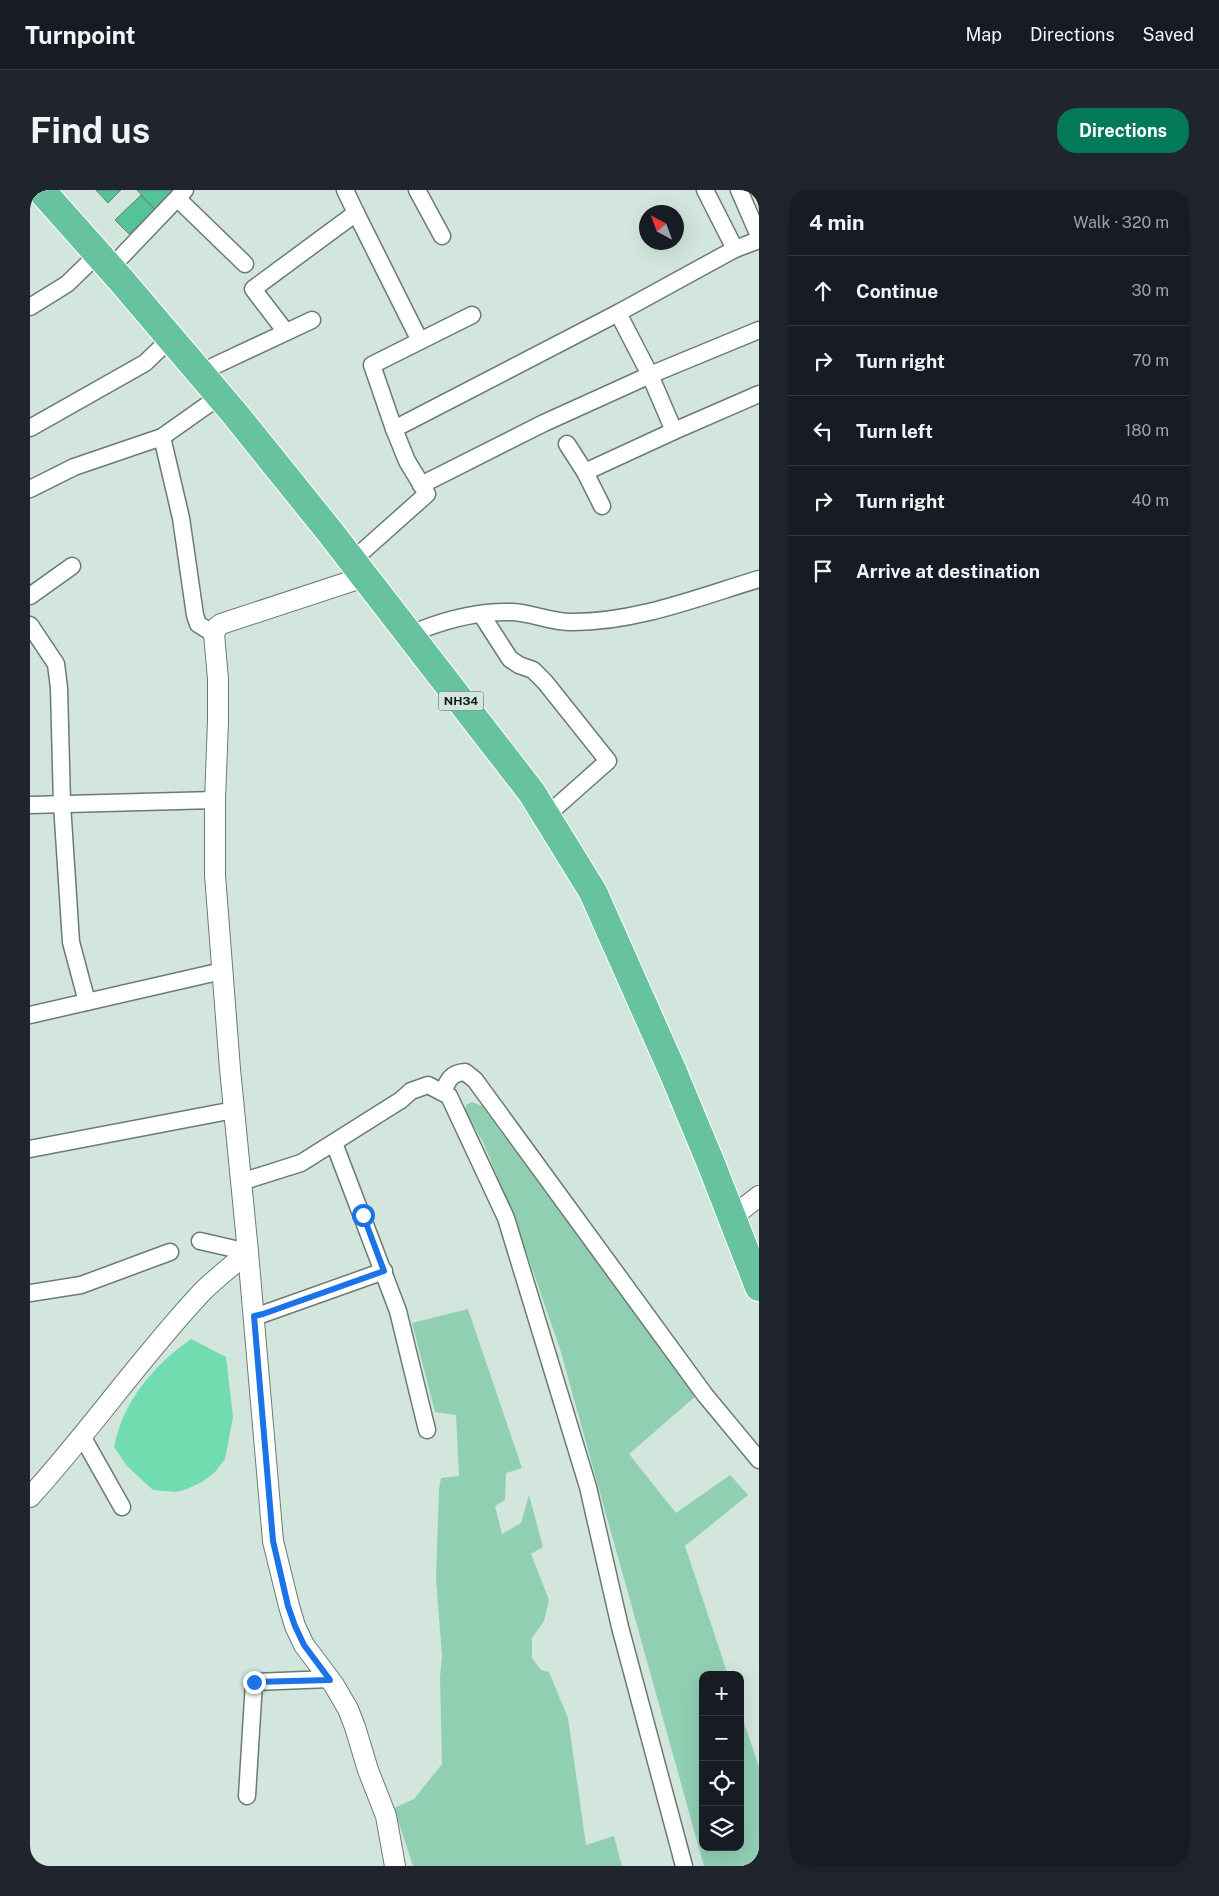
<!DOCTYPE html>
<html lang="en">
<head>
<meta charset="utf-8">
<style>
  body { margin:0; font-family:"Public Sans",sans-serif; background:#20242c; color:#f1f3f6 }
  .controls { position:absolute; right:15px; bottom:15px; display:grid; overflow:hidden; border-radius:10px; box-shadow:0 5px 20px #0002 }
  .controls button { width:45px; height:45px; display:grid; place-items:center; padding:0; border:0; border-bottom:1px solid #363941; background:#171b24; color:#f1f3f6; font:25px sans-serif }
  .compass { position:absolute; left:609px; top:15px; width:45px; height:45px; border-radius:50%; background:#171b24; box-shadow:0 5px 20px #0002; rotate:319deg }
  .stop { position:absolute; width:15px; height:15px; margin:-11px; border:4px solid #1a73e8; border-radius:50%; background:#fff }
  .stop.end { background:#1a73e8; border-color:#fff; box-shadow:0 1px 5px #0008 }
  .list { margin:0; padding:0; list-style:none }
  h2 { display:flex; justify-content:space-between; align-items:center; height:65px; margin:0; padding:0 20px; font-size:21px }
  h2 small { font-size:16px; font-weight:400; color:#9ea1a6 }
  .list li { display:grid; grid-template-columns:32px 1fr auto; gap:15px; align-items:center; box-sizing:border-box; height:70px; padding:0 20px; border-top:1px solid #363941 }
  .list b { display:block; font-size:19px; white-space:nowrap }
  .list em { font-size:16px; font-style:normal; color:#9ea1a6 }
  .icon { flex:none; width:28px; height:28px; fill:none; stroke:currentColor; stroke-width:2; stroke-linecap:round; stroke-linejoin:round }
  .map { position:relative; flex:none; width:729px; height:1676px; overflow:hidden; border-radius:20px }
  header { display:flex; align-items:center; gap:30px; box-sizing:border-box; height:70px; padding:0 25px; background:#171b24; border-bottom:1px solid #363941 }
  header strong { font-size:24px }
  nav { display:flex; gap:28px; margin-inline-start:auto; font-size:18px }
  .intro { display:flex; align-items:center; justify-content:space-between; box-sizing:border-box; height:120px; padding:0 30px }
  h1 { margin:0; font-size:35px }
  .button { padding:12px 22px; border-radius:20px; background:#027a57; color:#fff; font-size:18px; font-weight:700 }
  main { display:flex; gap:30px; padding:0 30px }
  aside { flex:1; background:#171b24; border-radius:20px; box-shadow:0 5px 20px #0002 }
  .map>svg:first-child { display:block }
  .green { fill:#91cfb3 }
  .water { fill:#70dcb0 }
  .building { fill:#55c297; stroke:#6c7e75 }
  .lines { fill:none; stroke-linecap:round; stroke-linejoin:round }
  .minor-casing { stroke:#6a7b73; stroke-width:19 }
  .tertiary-casing { stroke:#6a7b73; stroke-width:22 }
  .trunk-casing { stroke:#fff; stroke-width:30 }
  .minor { stroke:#fff; stroke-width:16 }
  .tertiary { stroke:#fff; stroke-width:20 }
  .trunk { stroke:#66c29f; stroke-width:28 }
  .route { stroke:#1a73e8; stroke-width:6 }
  .labels { text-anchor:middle; stroke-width:4.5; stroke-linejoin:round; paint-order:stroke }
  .shield { fill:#d3e6dd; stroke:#4a5550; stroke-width:1 }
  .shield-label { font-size:12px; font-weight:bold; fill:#101713 }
</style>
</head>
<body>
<header>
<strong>Turnpoint</strong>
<nav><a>Map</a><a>Directions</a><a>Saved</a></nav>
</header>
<div class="intro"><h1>Find us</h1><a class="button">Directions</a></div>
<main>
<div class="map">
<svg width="729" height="1676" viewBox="0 0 729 1676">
  <rect width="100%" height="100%" fill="#d3e6dd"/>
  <!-- green -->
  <g class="green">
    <polygon points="442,912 452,916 585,1096 667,1205 599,1264 646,1323 700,1285 718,1305 655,1356 698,1485 673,1485 673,1657 710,1657 710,1521 729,1577 729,1676 674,1676 530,1159 485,1029 453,952 435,921 436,915"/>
    <polygon points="438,1119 492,1278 476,1283 475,1310 465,1316 472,1344 491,1333 499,1305 513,1357 501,1364 519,1410 514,1431 502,1448 502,1468 511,1480 519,1482 538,1528 556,1655 584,1646 592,1676 383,1676 364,1618 384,1609 412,1574 410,1487 412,1466 406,1388 409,1299 411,1288 429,1286 426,1225 405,1222 382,1133"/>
  </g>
  <!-- water -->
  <path class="water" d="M 161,1149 L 196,1167 L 203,1227 L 195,1269 L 185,1282 L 172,1292 L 157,1299 L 146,1302 L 123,1300 L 97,1276 L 84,1257 C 93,1211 123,1176 161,1149 Z"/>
  <!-- building -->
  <g class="building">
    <polygon points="66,0 91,0 78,13"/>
    <polygon points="107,0 147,0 125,20"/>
    <polygon points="111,5 125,20 99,44 85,30"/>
  </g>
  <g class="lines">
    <!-- minor casing -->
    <g class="minor-casing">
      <g id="minor">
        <polyline points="387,0 412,46"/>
        <polyline points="675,0 705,59 729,50"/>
        <polyline points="709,0 729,46"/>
        <polyline points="148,9 215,74"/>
        <polyline points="326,23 390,151"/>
        <polyline points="91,67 155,0"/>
        <polyline points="0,117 37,94 68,64"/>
        <polyline points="256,142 223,99 326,23 315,0"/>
        <polyline points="184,176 282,130"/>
        <polyline points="0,238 115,173 141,148"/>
        <polyline points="364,239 588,123 705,59"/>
        <polyline points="644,241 729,204"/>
        <polyline points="132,247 151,328 165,425 168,434 184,444"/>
        <polyline points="537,254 555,282 572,316"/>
        <polyline points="555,282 644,241 620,185 588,123"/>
        <polyline points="391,295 514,233 620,185 729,140"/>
        <polyline points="0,299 44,277 132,247 190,206"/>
        <polyline points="333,361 397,304 377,271 364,239 342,175 442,125"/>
        <polyline points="0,406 42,376"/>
        <polyline points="451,424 480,469 489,475 503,480 515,492 578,571 517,625"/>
        <polyline points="0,435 26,474 29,498 32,614 41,752 57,812"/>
        <path d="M 393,439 C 421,428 452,421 483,422 C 503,423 523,433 543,432 C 607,432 669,407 729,389"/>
        <polyline points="0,615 185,610"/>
        <polyline points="0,825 192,781"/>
        <path d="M 413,902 C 418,890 421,883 435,882 L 445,890 L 675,1205 L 729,1270"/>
        <polyline points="304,953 368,1121 397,1240"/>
        <polyline points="0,959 204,920"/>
        <polyline points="211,992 271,973 371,910 381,901 398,895 419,906 476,1028 558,1297 590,1437 654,1676"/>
        <polyline points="170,1051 218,1062"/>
        <polyline points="0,1103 51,1095 140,1062"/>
        <polyline points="224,1126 233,1124 354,1081"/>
        <polyline points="52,1246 92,1317"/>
        <polyline points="217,1606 224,1492 300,1489"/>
      </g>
    </g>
    <!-- tertiary casing -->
    <g class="tertiary-casing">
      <g id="tertiary">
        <polyline points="334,387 191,434 187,437 184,444 188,489 188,531 185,610 185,685 200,879 218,1062 243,1351 259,1416 265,1436 274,1455 304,1495 318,1519 325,1537 338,1580 356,1626 365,1676"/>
        <polyline points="701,1028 729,1006"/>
        <path d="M 0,1307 C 60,1241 111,1167 172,1102 C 186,1088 203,1075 218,1062"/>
      </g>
    </g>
    <!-- trunk casing -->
    <g class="trunk-casing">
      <polyline id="trunk" points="11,0 91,90 205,224 300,342 502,603 563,702 643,882 682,976 729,1097"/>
    </g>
    <!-- minor -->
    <use href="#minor" class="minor"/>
    <!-- tertiary -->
    <use href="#tertiary" class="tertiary"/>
    <!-- trunk -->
    <use href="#trunk" class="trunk"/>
  </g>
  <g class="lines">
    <!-- route -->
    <polyline class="route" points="224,1492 300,1490 274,1455 265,1436 258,1416 243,1351 224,1126 233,1124 354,1081 333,1025"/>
  </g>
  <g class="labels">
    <!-- shield labels -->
    <rect class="shield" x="408.5" y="501.5" width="45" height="19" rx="4"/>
    <g class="shield-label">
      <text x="431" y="515">NH34</text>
    </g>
  </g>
</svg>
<div class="controls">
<button>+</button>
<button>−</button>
<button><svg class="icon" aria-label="locate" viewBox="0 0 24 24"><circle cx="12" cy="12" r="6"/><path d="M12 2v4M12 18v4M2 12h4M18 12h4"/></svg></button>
<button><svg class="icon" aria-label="layers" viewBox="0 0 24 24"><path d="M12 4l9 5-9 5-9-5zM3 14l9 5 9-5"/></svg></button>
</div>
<svg class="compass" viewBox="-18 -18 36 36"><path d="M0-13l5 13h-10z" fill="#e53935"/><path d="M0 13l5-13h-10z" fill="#9ea1a6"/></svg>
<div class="stop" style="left:333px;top:1025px"></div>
<div class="stop end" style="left:224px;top:1492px"></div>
</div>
<aside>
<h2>4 min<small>Walk · 320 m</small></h2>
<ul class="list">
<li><svg class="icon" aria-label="ahead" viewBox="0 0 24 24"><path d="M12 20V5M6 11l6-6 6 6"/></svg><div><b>Continue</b></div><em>30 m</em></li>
<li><svg class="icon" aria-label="right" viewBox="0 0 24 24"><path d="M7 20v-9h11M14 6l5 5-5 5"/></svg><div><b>Turn right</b></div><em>70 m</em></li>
<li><svg class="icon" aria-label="left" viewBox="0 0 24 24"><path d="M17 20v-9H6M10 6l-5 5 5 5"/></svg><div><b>Turn left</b></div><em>180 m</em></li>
<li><svg class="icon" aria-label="right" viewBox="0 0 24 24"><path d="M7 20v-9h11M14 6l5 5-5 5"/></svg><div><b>Turn right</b></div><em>40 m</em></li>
<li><svg class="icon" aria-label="arrive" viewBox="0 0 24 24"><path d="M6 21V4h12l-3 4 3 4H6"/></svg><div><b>Arrive at destination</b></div></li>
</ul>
</aside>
</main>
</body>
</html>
